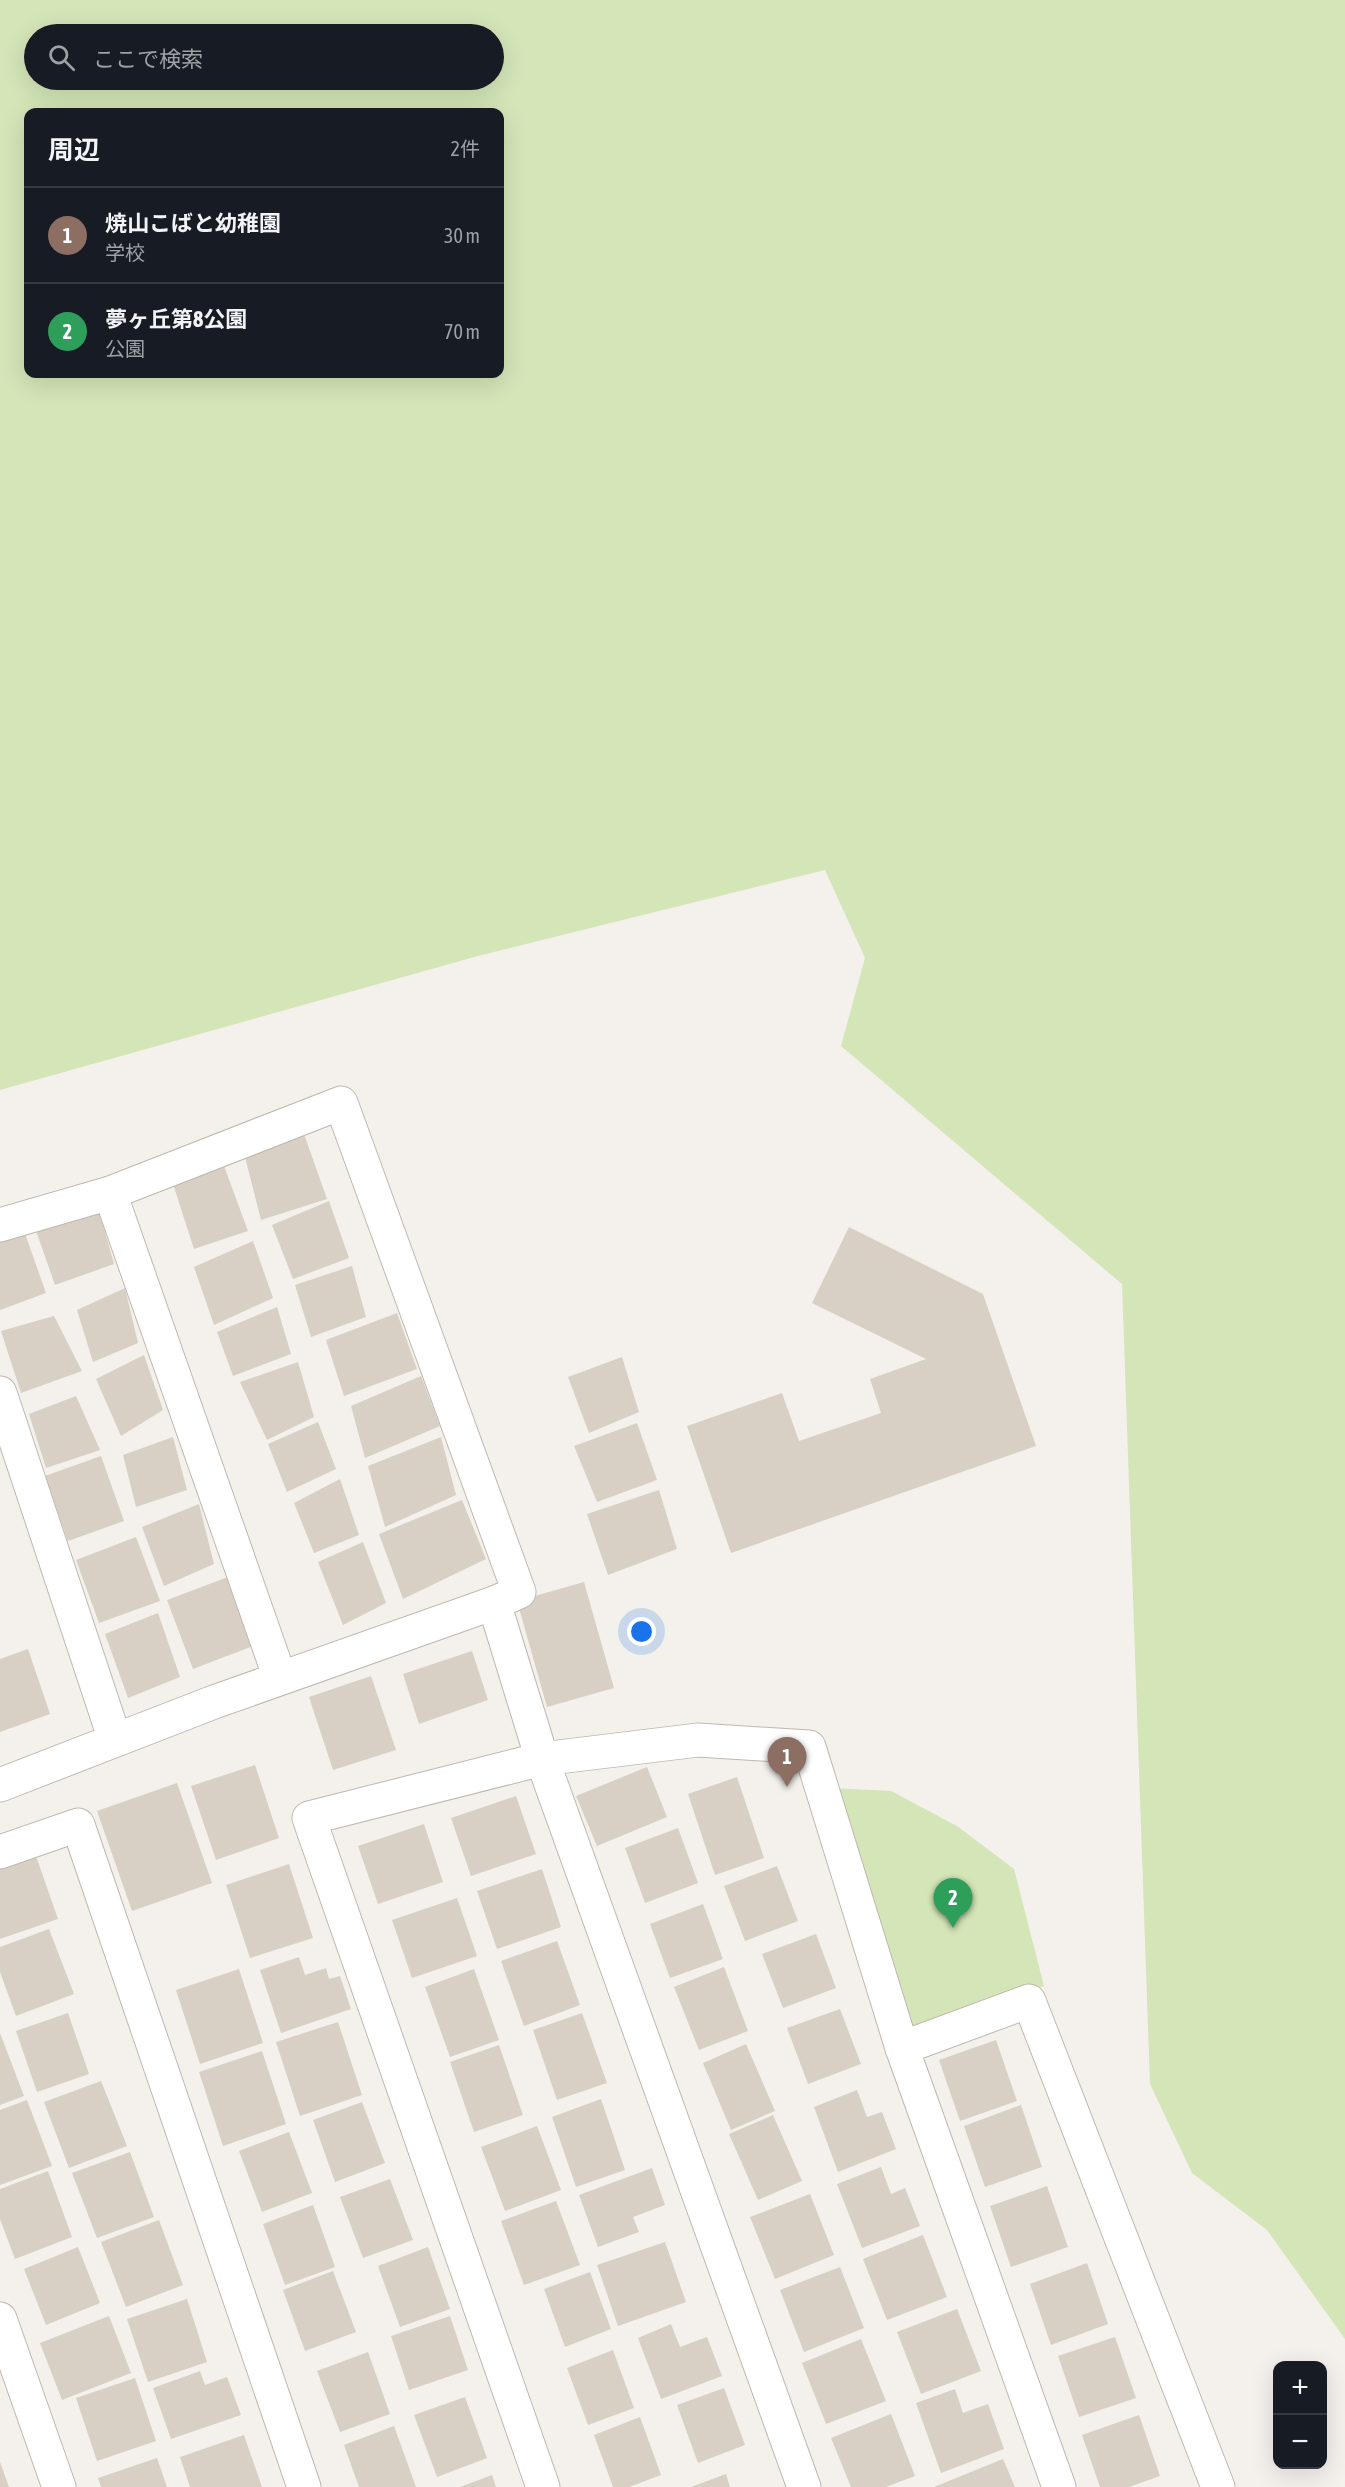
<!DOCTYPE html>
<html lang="ja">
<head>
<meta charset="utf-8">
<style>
  body { margin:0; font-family:"Asap Condensed","Noto Sans JP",sans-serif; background:#20242c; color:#f1f3f6 }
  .controls { position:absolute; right:18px; bottom:18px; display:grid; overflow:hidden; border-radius:12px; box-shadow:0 6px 24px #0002 }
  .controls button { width:54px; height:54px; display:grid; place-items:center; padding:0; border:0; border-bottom:2px solid #363941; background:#171b24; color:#f1f3f6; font:30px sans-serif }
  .you { position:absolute; left:642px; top:1632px; width:21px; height:21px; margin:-15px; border:4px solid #fff; border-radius:50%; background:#1a73e8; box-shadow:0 0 0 9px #1a73e833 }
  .badge { display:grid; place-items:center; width:39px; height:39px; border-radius:50%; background:#1a73e8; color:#fff; font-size:20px; font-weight:700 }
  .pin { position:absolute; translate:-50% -50px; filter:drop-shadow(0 2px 3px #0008) }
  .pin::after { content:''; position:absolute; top:32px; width:21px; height:18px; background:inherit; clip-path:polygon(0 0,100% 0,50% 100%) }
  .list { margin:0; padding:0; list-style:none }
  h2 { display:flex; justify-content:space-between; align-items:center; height:78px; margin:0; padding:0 24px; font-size:26px }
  h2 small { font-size:20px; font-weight:400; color:#9ea1a6 }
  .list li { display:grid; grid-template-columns:39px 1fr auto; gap:18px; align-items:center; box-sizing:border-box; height:96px; padding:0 24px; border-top:2px solid #363941 }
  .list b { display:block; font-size:22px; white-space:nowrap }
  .list p { margin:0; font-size:20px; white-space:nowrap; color:#9ea1a6 }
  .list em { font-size:20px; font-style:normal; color:#9ea1a6 }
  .icon { flex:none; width:33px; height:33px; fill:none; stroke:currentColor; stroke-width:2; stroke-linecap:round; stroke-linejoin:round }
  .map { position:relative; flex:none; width:1345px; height:2487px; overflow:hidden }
  .search { position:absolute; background:#171b24; box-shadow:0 6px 24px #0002; left:24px; top:24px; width:480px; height:66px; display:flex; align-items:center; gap:15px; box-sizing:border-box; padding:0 21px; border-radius:33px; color:#9ea1a6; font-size:22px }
  .panel { position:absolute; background:#171b24; box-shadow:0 6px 24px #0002; left:24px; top:108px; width:480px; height:270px; border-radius:12px }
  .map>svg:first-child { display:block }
  .green { fill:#d4e5b8; fill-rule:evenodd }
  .building { fill:#d8cfc5 }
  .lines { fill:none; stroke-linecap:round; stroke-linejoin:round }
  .street-casing { stroke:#bfb8af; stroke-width:35 }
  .street { stroke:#fff; stroke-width:33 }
</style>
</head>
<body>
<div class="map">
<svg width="1345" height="2487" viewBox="0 0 1345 2487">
  <rect width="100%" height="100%" fill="#f4f1ec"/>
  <!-- green -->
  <g class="green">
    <path d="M 0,0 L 1345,0 L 1345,2339 L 1267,2230 L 1192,2173 L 1150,2084 L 1122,1284 L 841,1046 L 865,958 L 825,870 L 478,956 L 0,1090 ZM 34,34 L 494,34 L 494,80 L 34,80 ZM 28,112 L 500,112 L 500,374 L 28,374 Z"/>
    <polygon points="831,1788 891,1791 957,1826 1014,1869 1044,1986 910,2029"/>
  </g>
  <!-- building -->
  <g class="building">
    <polygon points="304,1134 327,1199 261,1220 245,1157"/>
    <polygon points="224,1166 248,1231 194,1249 173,1184"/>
    <polygon points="329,1201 349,1258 293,1279 272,1225"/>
    <polygon points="98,1207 114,1264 55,1285 34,1225"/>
    <polygon points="849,1227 983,1294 1036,1446 731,1553 687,1426 782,1393 799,1441 881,1413 870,1379 926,1359 812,1303"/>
    <polygon points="23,1228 46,1293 0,1310 0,1237"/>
    <polygon points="253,1241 273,1298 214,1325 194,1267"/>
    <polygon points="352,1266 366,1317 311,1337 295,1285"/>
    <polygon points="125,1288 138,1343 93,1362 77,1310"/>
    <polygon points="277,1307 291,1354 233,1376 217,1332"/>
    <polygon points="397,1313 417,1369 344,1396 326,1340"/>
    <polygon points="54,1316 82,1371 21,1393 1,1331"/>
    <polygon points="144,1355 163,1410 121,1436 96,1379"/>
    <polygon points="622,1357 639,1412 589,1433 568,1377"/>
    <polygon points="298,1362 314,1417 267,1440 240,1382"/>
    <polygon points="421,1376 440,1426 365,1458 351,1406"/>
    <polygon points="76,1396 100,1450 46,1468 29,1414"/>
    <polygon points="318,1422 336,1469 287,1492 268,1444"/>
    <polygon points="637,1423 657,1480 597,1502 574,1446"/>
    <polygon points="173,1437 187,1490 136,1507 123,1455"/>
    <polygon points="441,1437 456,1495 385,1527 368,1466"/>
    <polygon points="101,1456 124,1521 68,1541 45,1476"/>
    <polygon points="340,1479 359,1535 314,1553 294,1503"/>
    <polygon points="659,1490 677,1549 608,1575 587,1514"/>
    <polygon points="462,1500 486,1559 403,1599 379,1534"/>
    <polygon points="199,1504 214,1564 164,1586 142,1527"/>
    <polygon points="136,1537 160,1601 99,1623 76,1560"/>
    <polygon points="363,1542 386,1603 343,1625 318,1562"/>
    <polygon points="228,1577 253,1646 193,1669 167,1600"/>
    <polygon points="584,1582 614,1688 547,1707 517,1601"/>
    <polygon points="158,1613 180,1677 128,1698 105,1634"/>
    <polygon points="28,1649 50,1714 0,1732 0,1659"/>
    <polygon points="472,1651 488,1700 419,1724 403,1674"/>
    <polygon points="371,1676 396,1750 333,1770 309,1697"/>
    <polygon points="255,1765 279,1838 216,1860 191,1786"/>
    <polygon points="647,1767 667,1817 597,1846 576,1796"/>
    <polygon points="737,1777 764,1858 715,1875 688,1794"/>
    <polygon points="177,1783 212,1883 132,1911 97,1811"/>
    <polygon points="516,1796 536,1854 471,1876 451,1818"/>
    <polygon points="424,1824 443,1882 378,1904 358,1846"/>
    <polygon points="678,1828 698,1883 645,1903 625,1848"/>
    <polygon points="36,1856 58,1919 0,1939 0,1868"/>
    <polygon points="289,1864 313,1938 250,1958 226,1885"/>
    <polygon points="777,1866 798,1921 745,1941 724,1886"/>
    <polygon points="542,1869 561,1927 497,1949 477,1891"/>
    <polygon points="457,1898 477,1956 412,1978 392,1920"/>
    <polygon points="703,1904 723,1959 670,1978 650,1924"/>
    <polygon points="49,1929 74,1994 16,2016 0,1972 0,1947"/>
    <polygon points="816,1934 836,1988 783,2008 762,1954"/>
    <polygon points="557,1941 580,2005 524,2026 501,1961"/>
    <polygon points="299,1957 305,1975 326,1968 329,1979 340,1976 351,2009 281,2033 260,1970"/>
    <polygon points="724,1967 748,2031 699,2050 674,1987"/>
    <polygon points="239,1969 263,2043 200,2064 176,1990"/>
    <polygon points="474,1969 499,2040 450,2057 425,1987"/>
    <polygon points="840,2009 861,2064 808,2084 787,2028"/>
    <polygon points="68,2013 89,2074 37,2092 16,2031"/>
    <polygon points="582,2013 607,2083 557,2100 533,2030"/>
    <polygon points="338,2022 362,2095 300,2116 276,2042"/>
    <polygon points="0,2033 24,2096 0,2105"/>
    <polygon points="996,2040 1017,2101 960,2121 939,2060"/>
    <polygon points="746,2044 775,2111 731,2130 703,2063"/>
    <polygon points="499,2045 523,2115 474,2132 450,2062"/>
    <polygon points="262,2051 286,2124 223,2146 199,2072"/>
    <polygon points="101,2081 127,2146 69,2168 44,2102"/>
    <polygon points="857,2090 867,2117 882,2112 896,2149 838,2172 814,2107"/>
    <polygon points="601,2099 625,2170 576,2187 552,2117"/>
    <polygon points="27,2100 52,2166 0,2185 0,2110"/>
    <polygon points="362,2102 385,2163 335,2182 313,2120"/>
    <polygon points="1021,2105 1042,2167 985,2187 964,2126"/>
    <polygon points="773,2115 802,2181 758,2200 729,2134"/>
    <polygon points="537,2126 561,2190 505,2211 481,2147"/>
    <polygon points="289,2132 312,2193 262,2212 239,2151"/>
    <polygon points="130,2152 154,2217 97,2238 72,2173"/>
    <polygon points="881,2167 891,2194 905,2188 920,2226 862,2248 837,2184"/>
    <polygon points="652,2168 665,2205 633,2217 639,2232 598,2247 579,2195"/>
    <polygon points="48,2171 72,2237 15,2259 0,2219 0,2189"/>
    <polygon points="390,2179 413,2240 363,2258 340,2197"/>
    <polygon points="1047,2186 1068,2247 1011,2267 990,2206"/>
    <polygon points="810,2194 834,2255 775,2279 750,2217"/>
    <polygon points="556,2201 580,2265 524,2285 501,2221"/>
    <polygon points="313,2205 335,2267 285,2285 263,2224"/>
    <polygon points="159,2220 183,2285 126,2307 101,2242"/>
    <polygon points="923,2235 947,2297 887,2320 863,2259"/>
    <polygon points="665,2242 686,2302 618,2326 597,2265"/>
    <polygon points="78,2247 100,2303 46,2325 24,2269"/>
    <polygon points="428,2247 450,2309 400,2327 378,2266"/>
    <polygon points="1087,2263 1108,2324 1051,2345 1030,2284"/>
    <polygon points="840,2267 864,2328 804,2352 780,2290"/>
    <polygon points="333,2271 356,2332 305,2351 283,2290"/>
    <polygon points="590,2272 611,2329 565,2347 544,2289"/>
    <polygon points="187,2299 207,2362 148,2382 127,2319"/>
    <polygon points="957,2309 981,2371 921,2394 897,2332"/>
    <polygon points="109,2316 131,2373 62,2400 40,2343"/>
    <polygon points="450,2316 468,2370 409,2390 391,2336"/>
    <polygon points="671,2324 680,2347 707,2337 722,2376 661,2399 638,2338"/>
    <polygon points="1115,2337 1136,2398 1079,2417 1058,2356"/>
    <polygon points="861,2339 886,2401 826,2424 802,2363"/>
    <polygon points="613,2350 634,2408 588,2425 567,2368"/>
    <polygon points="368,2352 390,2414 340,2432 317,2371"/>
    <polygon points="200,2371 205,2385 227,2377 241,2415 171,2439 153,2388"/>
    <polygon points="135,2378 156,2441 97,2461 76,2398"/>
    <polygon points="724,2388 745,2445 698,2463 677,2405"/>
    <polygon points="955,2389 963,2413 988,2404 1004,2449 941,2473 916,2403"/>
    <polygon points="465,2397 487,2458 437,2477 414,2415"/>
    <polygon points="891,2414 915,2476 886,2487 851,2487 831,2438"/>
    <polygon points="1139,2415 1160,2476 1129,2487 1100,2487 1082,2435"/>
    <polygon points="640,2417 661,2475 629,2487 613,2487 594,2435"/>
    <polygon points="394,2426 416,2487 359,2487 344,2445"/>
    <polygon points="244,2435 262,2487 190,2487 180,2457"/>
    <polygon points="157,2458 167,2487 101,2487 98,2478"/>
    <polygon points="1003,2459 1015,2487 934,2487"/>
    <polygon points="0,2462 9,2487 0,2487"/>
    <polygon points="726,2474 730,2487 691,2487"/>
    <polygon points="492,2475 496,2487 460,2487"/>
  </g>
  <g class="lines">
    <!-- street casing -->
    <g class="street-casing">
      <g id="street">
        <polyline points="110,1193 280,1678"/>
        <polyline points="0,1225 110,1193 341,1103 519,1592 494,1603"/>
        <polyline points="0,1393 115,1740"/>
        <polyline points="0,1785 214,1702 494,1603 542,1759 804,2487"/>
        <polyline points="0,1852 78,1825 304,2487"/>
        <polyline points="902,2048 1029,2001 1218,2487"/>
        <polyline points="0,2319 59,2487"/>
        <polyline points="543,2487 309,1818 542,1759 698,1740 809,1747 902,2048 1059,2487"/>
      </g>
    </g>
    <!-- street -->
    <use href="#street" class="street"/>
  </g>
</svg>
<div class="controls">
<button>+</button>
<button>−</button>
</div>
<div class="you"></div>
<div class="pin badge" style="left:787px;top:1787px;background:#8d6e63">1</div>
<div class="pin badge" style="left:953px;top:1928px;background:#2e9e5b">2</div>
<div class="search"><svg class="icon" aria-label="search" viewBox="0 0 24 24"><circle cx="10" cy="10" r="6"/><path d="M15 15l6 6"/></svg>ここで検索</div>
<section class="panel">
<h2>周辺<small>2件</small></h2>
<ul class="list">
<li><span class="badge" style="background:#8d6e63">1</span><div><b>焼山こばと幼稚園</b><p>学校</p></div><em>30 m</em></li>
<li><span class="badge" style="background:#2e9e5b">2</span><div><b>夢ヶ丘第8公園</b><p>公園</p></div><em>70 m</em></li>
</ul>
</section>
</div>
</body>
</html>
